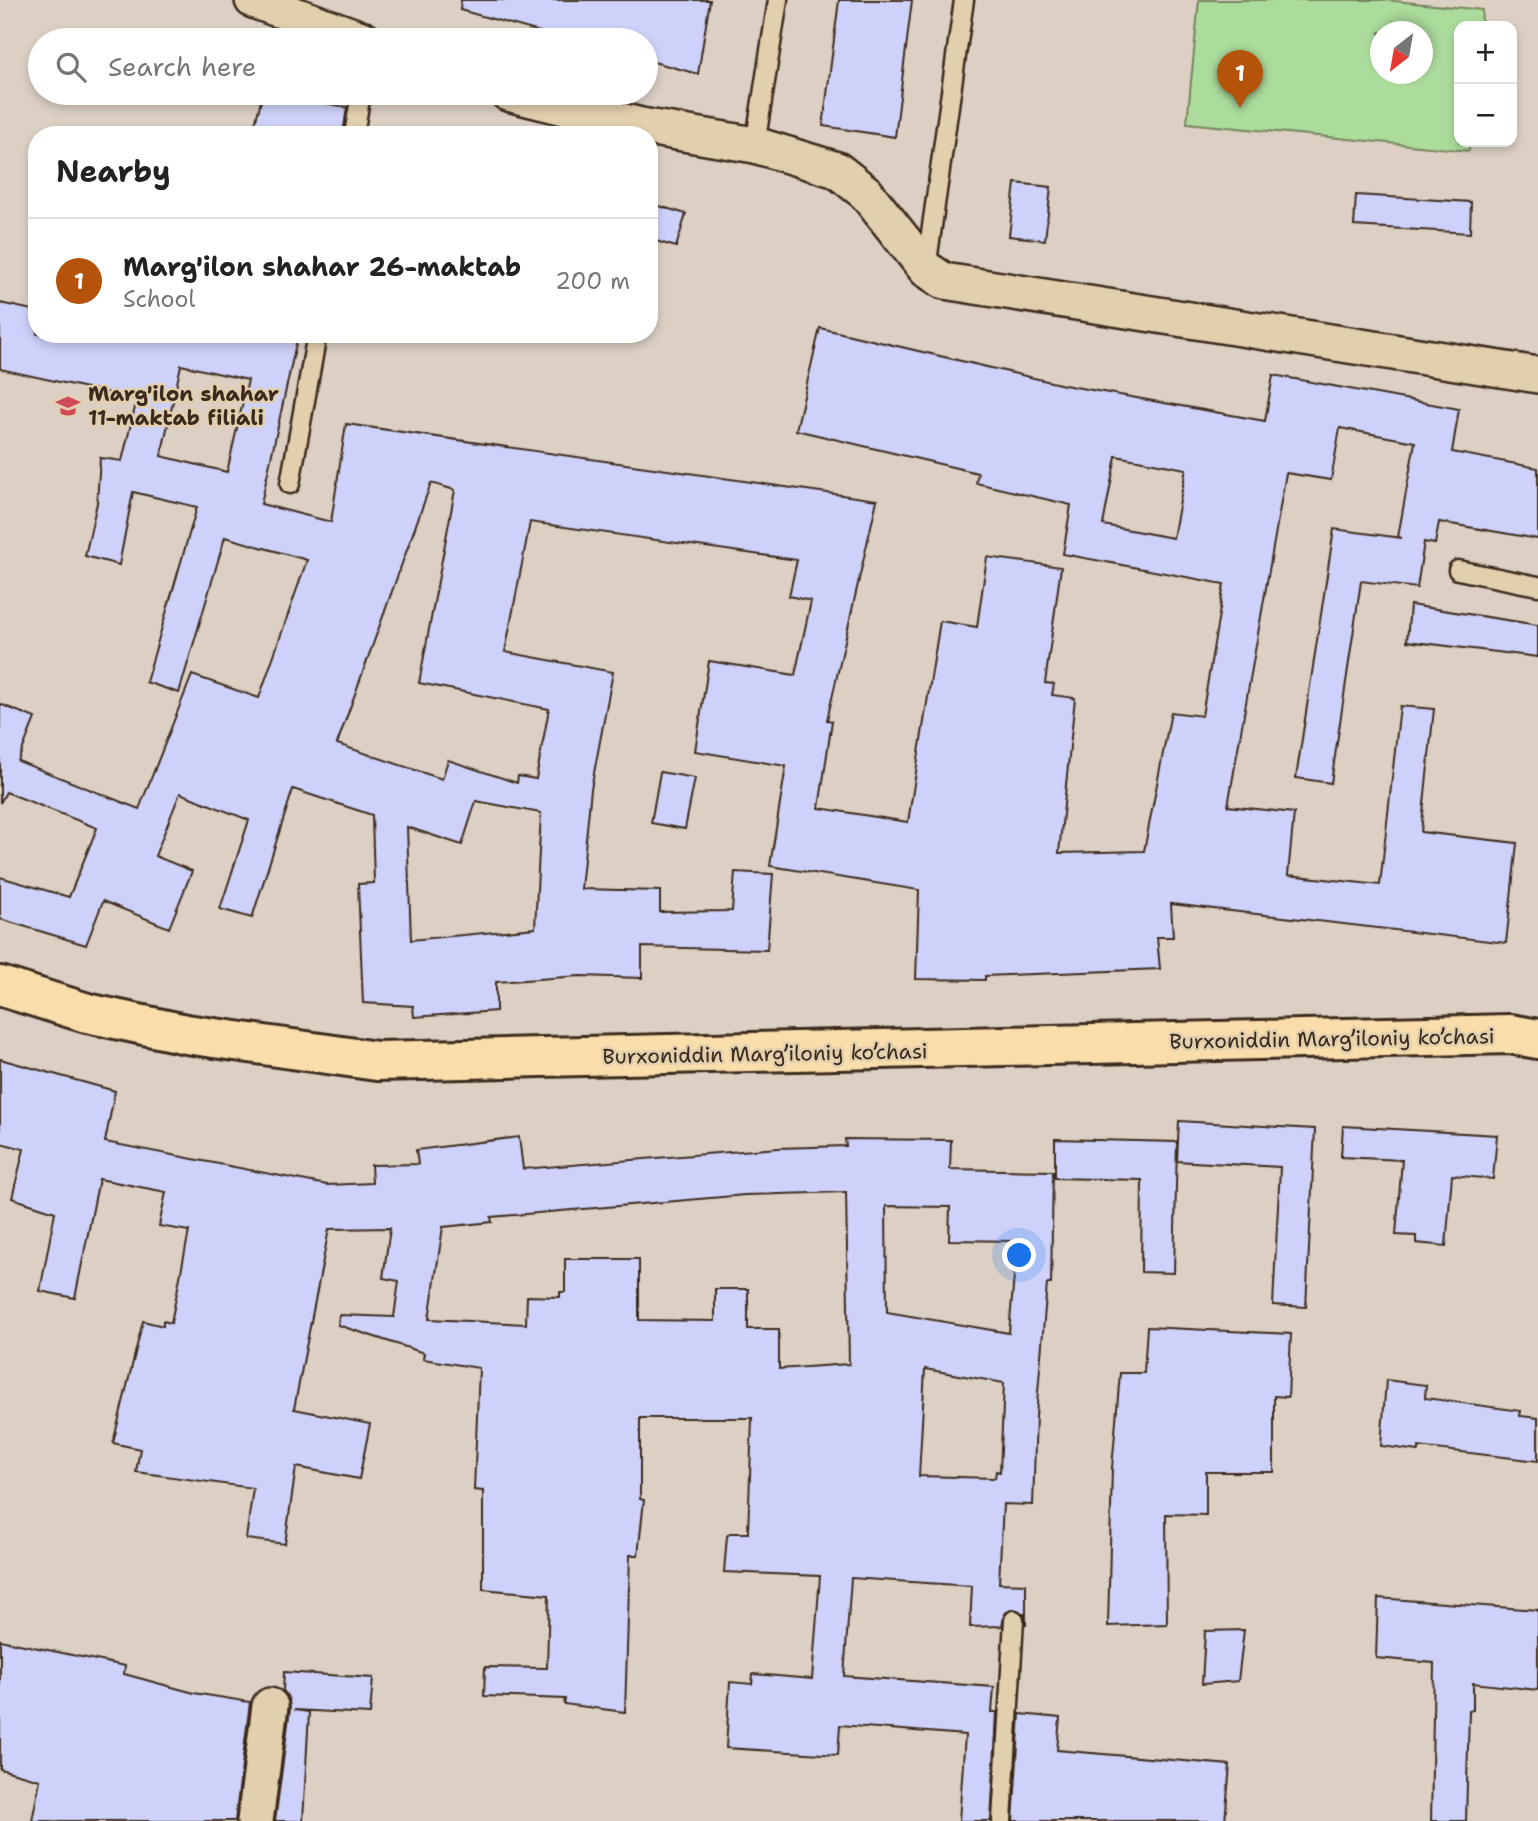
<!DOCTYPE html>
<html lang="en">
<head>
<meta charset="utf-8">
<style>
  body { margin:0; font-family:"Shantell Sans",sans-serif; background:#f2f2f2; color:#222 }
  .controls { position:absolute; right:21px; top:21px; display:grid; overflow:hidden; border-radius:14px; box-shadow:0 4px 10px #0003 }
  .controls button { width:63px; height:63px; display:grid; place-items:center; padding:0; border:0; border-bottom:2px solid #e0e0e0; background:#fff; color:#222; font:35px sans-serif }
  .compass { position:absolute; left:1370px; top:21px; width:63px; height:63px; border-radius:50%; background:#fff; box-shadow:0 4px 10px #0003; rotate:211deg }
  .you { position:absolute; left:1020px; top:1256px; width:24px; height:24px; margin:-18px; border:5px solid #fff; border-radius:50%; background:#1a73e8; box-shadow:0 0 0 10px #1a73e833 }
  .badge { display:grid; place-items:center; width:46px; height:46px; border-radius:50%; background:#b45309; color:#fff; font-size:23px; font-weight:700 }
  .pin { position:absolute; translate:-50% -58px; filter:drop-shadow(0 2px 4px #0008) }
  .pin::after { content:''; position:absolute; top:37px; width:24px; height:21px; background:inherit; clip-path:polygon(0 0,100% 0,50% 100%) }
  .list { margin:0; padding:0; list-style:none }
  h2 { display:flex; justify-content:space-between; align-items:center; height:91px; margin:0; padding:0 28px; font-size:30px }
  h2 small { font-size:23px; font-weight:400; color:#767676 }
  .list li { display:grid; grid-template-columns:46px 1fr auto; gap:21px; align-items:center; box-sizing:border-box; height:126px; padding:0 28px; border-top:2px solid #e0e0e0 }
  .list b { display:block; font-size:26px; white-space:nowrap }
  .list p { margin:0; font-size:23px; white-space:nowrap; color:#767676 }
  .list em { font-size:23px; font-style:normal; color:#767676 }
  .icon { flex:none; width:38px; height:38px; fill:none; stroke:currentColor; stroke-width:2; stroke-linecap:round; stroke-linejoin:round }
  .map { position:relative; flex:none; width:1538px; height:1821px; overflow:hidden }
  .search { position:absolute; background:#fff; box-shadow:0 4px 10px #0003; left:28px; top:28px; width:630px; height:77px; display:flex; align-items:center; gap:18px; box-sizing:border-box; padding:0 24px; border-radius:38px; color:#767676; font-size:26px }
  .panel { position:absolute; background:#fff; box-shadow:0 4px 10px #0003; left:28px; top:126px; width:630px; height:217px; border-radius:28px }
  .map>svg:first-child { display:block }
  .green { fill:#acdc9c; stroke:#74835d; stroke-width:2; fill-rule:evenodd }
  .building { fill:#ced2fa; stroke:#3b2a1e; stroke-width:2; fill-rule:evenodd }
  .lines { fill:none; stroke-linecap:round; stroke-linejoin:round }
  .service-casing { stroke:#3b2a1e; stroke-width:23 }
  .minor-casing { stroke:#3b2a1e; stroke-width:40 }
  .primary-casing { stroke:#3b2a1e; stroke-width:44 }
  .service { stroke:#e2cfad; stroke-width:18 }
  .minor { stroke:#e2cfad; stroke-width:35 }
  .primary { stroke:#f9deab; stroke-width:38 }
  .labels { text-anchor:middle; stroke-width:5; stroke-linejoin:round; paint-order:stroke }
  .poi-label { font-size:21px; font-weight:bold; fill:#3b2a1e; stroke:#e2cfad; text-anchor:start }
  .street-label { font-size:21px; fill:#3b2a1e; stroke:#e2cfad }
</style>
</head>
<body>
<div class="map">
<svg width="1538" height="1821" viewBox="0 0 1538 1821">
  <rect width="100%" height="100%" fill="#dcd0c4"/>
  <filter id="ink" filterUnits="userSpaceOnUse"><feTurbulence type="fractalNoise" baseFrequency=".0143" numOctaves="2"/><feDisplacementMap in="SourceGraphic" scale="14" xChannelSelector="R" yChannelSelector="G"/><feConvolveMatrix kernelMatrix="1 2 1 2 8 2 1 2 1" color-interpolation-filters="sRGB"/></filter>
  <g filter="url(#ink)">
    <!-- green -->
    <path class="green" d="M 1199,0 L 1385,0 L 1482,10 L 1481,26 L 1459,26 L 1459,142 L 1470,142 L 1469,151 L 1187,123 ZM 1380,32 L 1422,32 L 1422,74 L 1380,74 Z"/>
    <!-- building -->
    <g class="building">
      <polygon points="461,0 710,0 698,74 646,60 646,40 569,40 460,10"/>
      <polygon points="839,0 912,0 895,137 823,126"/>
      <polygon points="263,93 347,107 343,135 252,135"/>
      <polygon points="1015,183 1051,187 1045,240 1009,236"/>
      <polygon points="1356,195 1471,202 1470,233 1354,226"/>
      <polygon points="649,203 686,214 676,247 649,239"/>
      <path d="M 0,303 L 37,311 L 37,334 L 298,334 L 261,504 L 331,522 L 346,424 L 877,500 L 827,720 L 832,721 L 819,808 L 908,822 L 940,621 L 977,627 L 987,557 L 1061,567 L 1045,683 L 1054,684 L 1052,695 L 1075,698 L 1059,853 L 1144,851 L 1171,712 L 1202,716 L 1224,584 L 1063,554 L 1071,505 L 976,483 L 978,473 L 796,430 L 820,328 L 1064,385 L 1265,421 L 1273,375 L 1459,409 L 1452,452 L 1538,468 L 1538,539 L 1439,522 L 1435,544 L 1424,542 L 1417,588 L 1361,581 L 1331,783 L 1296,778 L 1334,529 L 1402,538 L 1398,537 L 1415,442 L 1340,428 L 1331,480 L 1286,473 L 1228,806 L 1294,813 L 1288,875 L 1380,885 L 1400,706 L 1434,709 L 1421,832 L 1517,843 L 1506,943 L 1171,904 L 1173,937 L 1157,937 L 1160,969 L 985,976 L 985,980 L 916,979 L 919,890 L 770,866 L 786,766 L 695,751 L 709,661 L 795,675 L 811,601 L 789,596 L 797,560 L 530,522 L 505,652 L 613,672 L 591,789 L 581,889 L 660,891 L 660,912 L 732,911 L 735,872 L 773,874 L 767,950 L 642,947 L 642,978 L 580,976 L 496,982 L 496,1011 L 414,1017 L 413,1006 L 363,1003 L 358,884 L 374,883 L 372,815 L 293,789 L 252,918 L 220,909 L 249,820 L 180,793 L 155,856 L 192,871 L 169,928 L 103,901 L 86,945 L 0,919 L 0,877 L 69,897 L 97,828 L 6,792 L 0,803 L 0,704 L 35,718 L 18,761 L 139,809 L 192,675 L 259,698 L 307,560 L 225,537 L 179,693 L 146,682 L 197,507 L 133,492 L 119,565 L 85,556 L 97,503 L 100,458 L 122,461 L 137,399 L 0,369 ZM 181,365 L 248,380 L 227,472 L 161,456 ZM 1116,456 L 1186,469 L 1173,538 L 1103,525 ZM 431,483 L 455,490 L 419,683 L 549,709 L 536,779 L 518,776 L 517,783 L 448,760 L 442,779 L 337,744 ZM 476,801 L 541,813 L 535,928 L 411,940 L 407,827 L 462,845 Z"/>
      <polygon points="1410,605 1538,625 1538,657 1407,641"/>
      <polygon points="660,772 695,778 685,829 651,823"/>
      <path d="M 0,1059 L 115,1091 L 105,1142 L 327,1185 L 372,1183 L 371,1165 L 418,1164 L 416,1150 L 519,1137 L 523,1169 L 778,1148 L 846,1146 L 845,1139 L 951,1140 L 950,1169 L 1053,1171 L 1051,1284 L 1047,1284 L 1036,1416 L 1033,1505 L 1003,1504 L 999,1583 L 1026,1584 L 1026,1626 L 1024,1614 L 1014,1609 L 1005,1613 L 1002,1626 L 970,1627 L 972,1586 L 851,1578 L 844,1676 L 994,1687 L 992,1712 L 997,1712 L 991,1821 L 959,1821 L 965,1735 L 840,1725 L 838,1755 L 726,1748 L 730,1682 L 752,1684 L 753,1674 L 812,1679 L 820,1576 L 724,1572 L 727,1536 L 730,1533 L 748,1533 L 752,1418 L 640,1418 L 640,1499 L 644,1500 L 638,1555 L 630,1555 L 625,1712 L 564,1704 L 565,1699 L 484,1696 L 485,1667 L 547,1668 L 549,1595 L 483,1589 L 483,1491 L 474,1490 L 479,1368 L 423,1359 L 424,1353 L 338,1325 L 339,1315 L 394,1317 L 399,1281 L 383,1278 L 390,1228 L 329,1229 L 294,1409 L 370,1424 L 359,1479 L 296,1467 L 285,1544 L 246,1539 L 253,1488 L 136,1472 L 140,1449 L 113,1443 L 143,1321 L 163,1326 L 163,1321 L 171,1323 L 189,1231 L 159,1226 L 166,1192 L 99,1179 L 75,1298 L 40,1291 L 55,1212 L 12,1198 L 24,1149 L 0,1143 ZM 846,1192 L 849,1364 L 779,1369 L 779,1329 L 748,1329 L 748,1289 L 715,1289 L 715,1321 L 639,1320 L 639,1259 L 565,1259 L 565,1292 L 560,1292 L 560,1297 L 527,1296 L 526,1324 L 429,1319 L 443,1227 L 492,1222 L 491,1217 L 745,1195 ZM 886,1206 L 950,1207 L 949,1240 L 1017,1241 L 1009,1333 L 887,1312 ZM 925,1369 L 1004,1383 L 1000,1472 L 996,1471 L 995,1478 L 919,1476 Z"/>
      <polygon points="1179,1121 1315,1129 1306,1307 1273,1305 1280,1167 1177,1161"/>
      <polygon points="1343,1126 1497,1135 1493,1179 1452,1175 1446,1246 1416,1243 1416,1236 1396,1235 1402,1160 1341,1157"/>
      <polygon points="1055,1139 1177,1142 1174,1273 1141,1272 1142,1180 1055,1178"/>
      <polygon points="1147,1327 1291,1334 1288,1397 1274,1396 1274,1472 1206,1472 1206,1515 1166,1514 1167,1624 1108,1626 1112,1468 1120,1373 1144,1373"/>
      <polygon points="1386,1380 1426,1385 1425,1398 1521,1411 1520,1416 1538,1418 1538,1461 1419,1447 1419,1451 1381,1446"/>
      <polygon points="1378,1598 1538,1610 1538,1690 1473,1683 1473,1710 1469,1710 1466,1821 1431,1821 1434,1663 1376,1658"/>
      <polygon points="1244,1630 1238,1681 1202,1684 1205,1631"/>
      <polygon points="0,1640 125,1666 124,1674 194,1693 250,1702 235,1821 32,1821 40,1780 0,1769"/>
      <polygon points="284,1672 373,1678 370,1714 294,1710 309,1712 303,1821 275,1821 290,1709 289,1699 283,1690"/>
      <polygon points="1020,1714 1060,1718 1057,1750 1230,1765 1225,1821 1013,1821"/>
    </g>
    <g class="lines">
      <!-- service casing -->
      <g class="service-casing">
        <g id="service">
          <polyline points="354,135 361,93"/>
          <polyline points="755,145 778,0"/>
          <polyline points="926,269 964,0"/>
          <polyline points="290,484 317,334"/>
          <polyline points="1458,570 1538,586"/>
          <polyline points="1002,1821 1014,1620"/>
        </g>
      </g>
      <!-- minor casing -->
      <g class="minor-casing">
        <g id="minor">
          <polyline points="253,0 364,40"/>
          <polyline points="508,93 641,126 755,145 837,170 866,193 926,269 944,281 1538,375"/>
          <polyline points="255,1821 270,1706"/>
        </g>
      </g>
      <!-- primary casing -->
      <g class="primary-casing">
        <polyline id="primary" points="0,986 87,1013 186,1034 377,1061 1510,1034 1538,1039"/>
      </g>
      <!-- service -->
      <use href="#service" class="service"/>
      <!-- minor -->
      <use href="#minor" class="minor"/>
      <!-- primary -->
      <use href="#primary" class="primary"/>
    </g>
  </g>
  <!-- icons -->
  <defs>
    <g id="school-bare" transform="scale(1.89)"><path d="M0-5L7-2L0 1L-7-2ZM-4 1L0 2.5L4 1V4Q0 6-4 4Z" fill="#d1495b" stroke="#e2cfad" stroke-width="2.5" paint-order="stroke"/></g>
  </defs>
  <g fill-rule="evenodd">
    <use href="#school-bare" x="68" y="406"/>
  </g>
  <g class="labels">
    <!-- poi labels -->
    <g class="poi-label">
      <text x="88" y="401">Marg'ilon shahar<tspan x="88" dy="24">11-maktab filiali</tspan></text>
    </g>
    <!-- street labels -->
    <g class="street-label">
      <text transform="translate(1332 1039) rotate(-1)" y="7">Burxoniddin Marg’iloniy ko’chasi</text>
      <text transform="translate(765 1054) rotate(-1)" y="7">Burxoniddin Marg’iloniy ko’chasi</text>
    </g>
  </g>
</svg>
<div class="controls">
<button>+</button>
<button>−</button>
</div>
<svg class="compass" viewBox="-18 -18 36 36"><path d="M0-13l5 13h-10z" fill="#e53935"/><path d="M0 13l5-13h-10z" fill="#767676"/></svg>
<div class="you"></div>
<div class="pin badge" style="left:1240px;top:108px">1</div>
<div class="search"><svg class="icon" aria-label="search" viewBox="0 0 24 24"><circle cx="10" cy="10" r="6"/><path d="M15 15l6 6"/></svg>Search here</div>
<section class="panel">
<h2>Nearby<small></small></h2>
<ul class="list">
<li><span class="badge">1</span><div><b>Marg'ilon shahar 26-maktab</b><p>School</p></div><em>200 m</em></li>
</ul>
</section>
</div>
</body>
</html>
